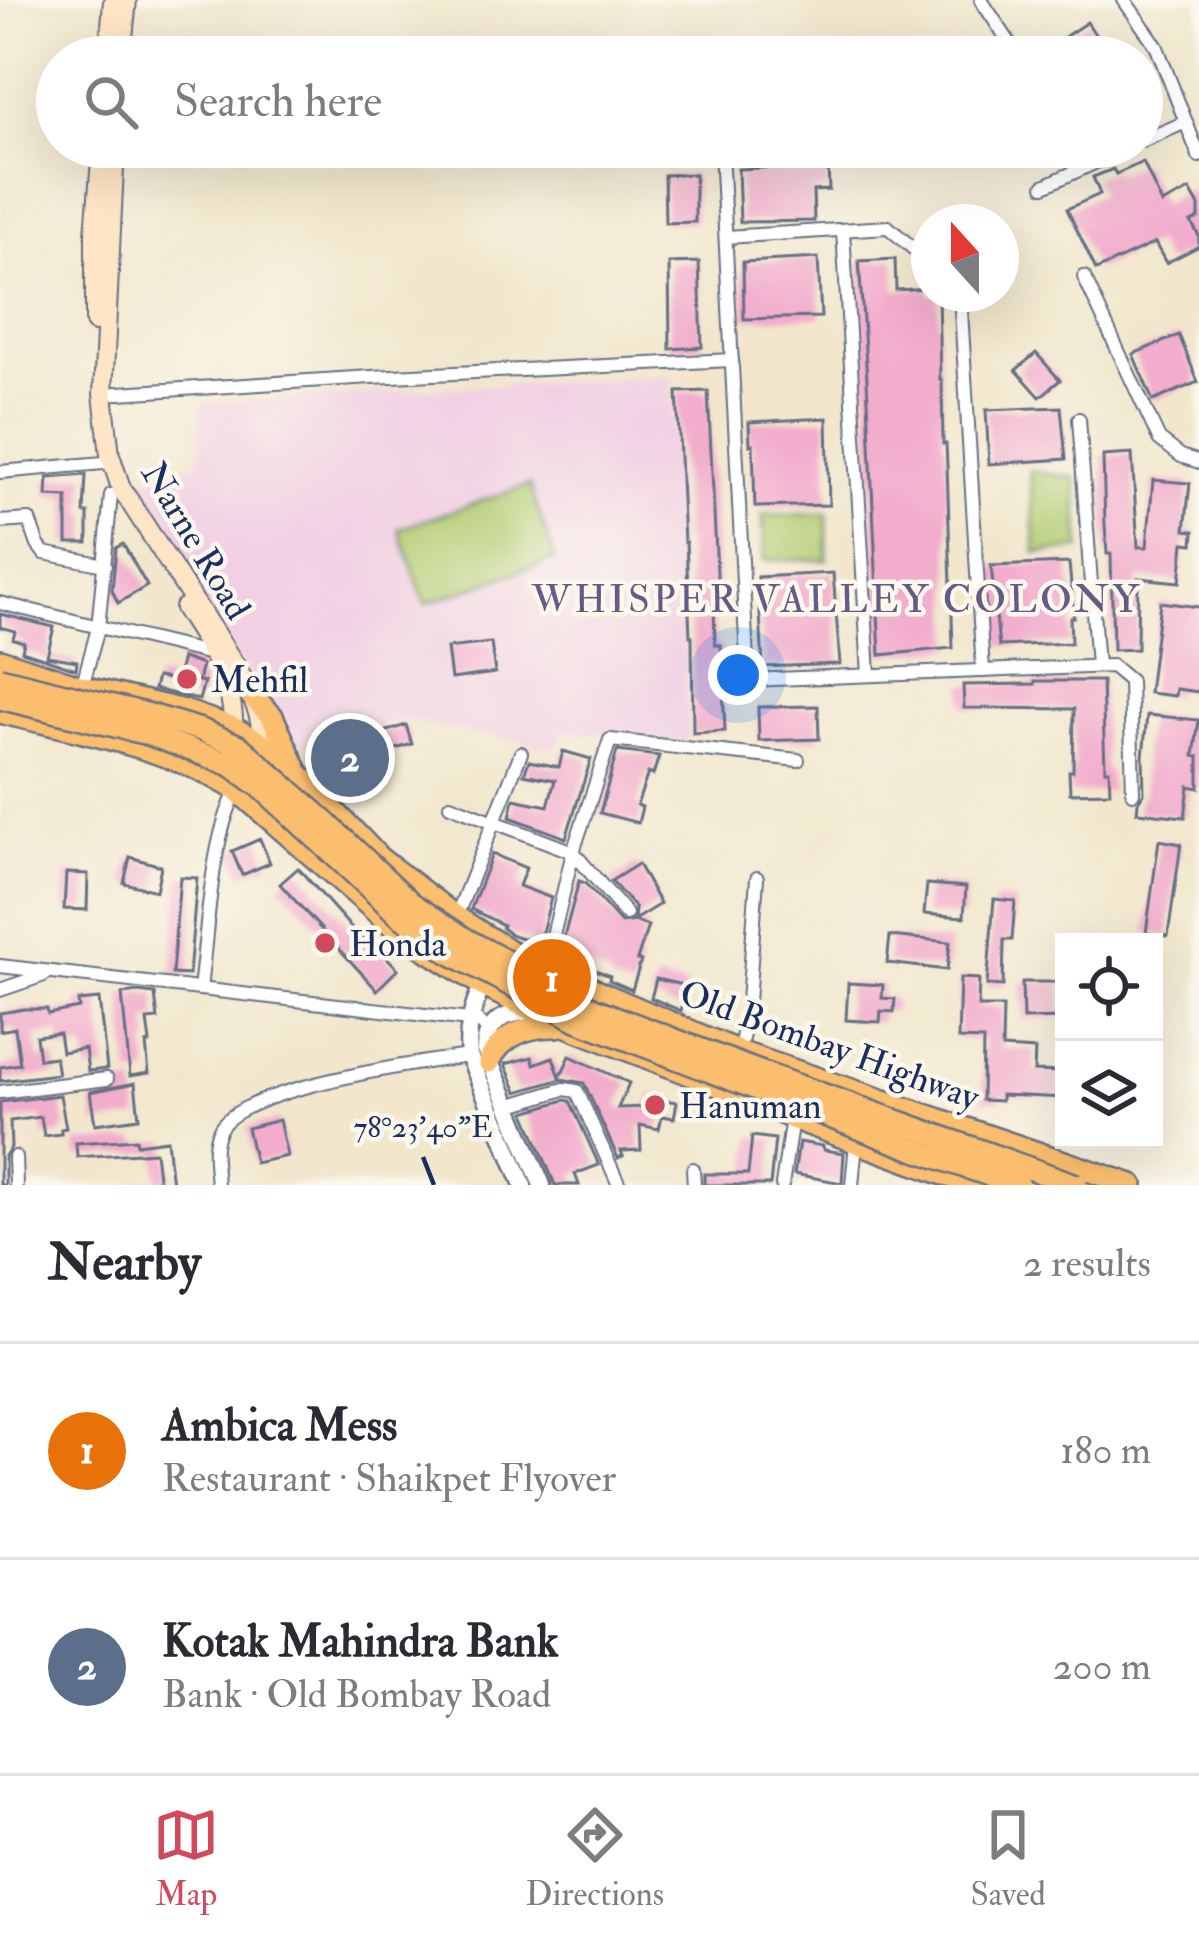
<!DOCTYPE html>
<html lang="en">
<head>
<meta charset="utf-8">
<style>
  body { margin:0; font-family:"IM FELL Double Pica",serif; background:#f2f2f3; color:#2b2b33 }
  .controls { position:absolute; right:36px; bottom:36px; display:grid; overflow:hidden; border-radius:0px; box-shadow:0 12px 48px #0002 }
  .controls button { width:108px; height:108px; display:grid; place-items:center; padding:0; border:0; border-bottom:3px solid #e1e1e2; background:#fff; color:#2b2b33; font:60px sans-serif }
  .compass { position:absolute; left:911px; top:204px; width:108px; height:108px; border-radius:50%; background:#fff; box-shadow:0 12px 48px #0002; rotate:339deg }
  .you { position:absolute; left:738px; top:675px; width:42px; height:42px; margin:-30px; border:9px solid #fff; border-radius:50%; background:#1a73e8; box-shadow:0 0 0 18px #1a73e833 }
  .badge { display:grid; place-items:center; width:78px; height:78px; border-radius:50%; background:#d1495b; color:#fff; font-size:39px; font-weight:700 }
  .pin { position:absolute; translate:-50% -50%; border:6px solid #fff; box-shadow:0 3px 12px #0006 }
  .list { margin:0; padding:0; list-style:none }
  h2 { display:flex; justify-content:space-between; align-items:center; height:156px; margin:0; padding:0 48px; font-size:51px }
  h2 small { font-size:39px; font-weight:400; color:#7c7c81 }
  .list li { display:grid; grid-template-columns:78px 1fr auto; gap:36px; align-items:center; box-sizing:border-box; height:216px; padding:0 48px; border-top:3px solid #e1e1e2 }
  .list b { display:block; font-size:45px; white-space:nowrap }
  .list p { margin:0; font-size:39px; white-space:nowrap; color:#7c7c81 }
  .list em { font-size:39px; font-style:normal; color:#7c7c81 }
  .icon { flex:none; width:66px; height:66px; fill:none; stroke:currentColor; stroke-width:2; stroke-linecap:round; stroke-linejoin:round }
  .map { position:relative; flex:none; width:1199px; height:1185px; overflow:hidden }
  .search { position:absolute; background:#fff; box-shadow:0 12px 48px #0002; left:36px; right:36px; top:36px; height:132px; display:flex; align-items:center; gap:30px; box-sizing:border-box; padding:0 42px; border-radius:66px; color:#7c7c81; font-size:45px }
  .sheet { height:588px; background:#fff }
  nav { display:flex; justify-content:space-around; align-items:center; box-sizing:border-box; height:168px; border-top:3px solid #e1e1e2; background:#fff; font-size:33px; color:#7c7c81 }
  nav a { display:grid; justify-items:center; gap:6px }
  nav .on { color:#d1495b }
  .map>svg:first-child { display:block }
  .built { fill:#f1d0e3 }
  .green { fill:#b3cd73; stroke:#677e68; stroke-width:3 }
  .building { fill:#f2accc }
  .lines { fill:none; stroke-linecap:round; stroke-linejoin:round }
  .minor-casing { stroke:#666f85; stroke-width:16 }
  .tertiary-casing { stroke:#666f85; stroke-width:21 }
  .secondary-casing { stroke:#666f85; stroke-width:22 }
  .primary-casing { stroke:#666f85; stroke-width:26 }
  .minor { stroke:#fff; stroke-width:12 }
  .tertiary { stroke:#fff; stroke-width:16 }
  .secondary { stroke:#fde5c5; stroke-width:18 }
  .primary { stroke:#fabe6e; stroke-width:21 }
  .primary-bridge-casing { stroke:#666f85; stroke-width:26; stroke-linecap:butt }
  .primary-bridge { stroke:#fabe6e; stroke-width:21 }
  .ticks { fill:none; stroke:#1b2f5e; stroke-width:4.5 }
  .poi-dot { fill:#d1495b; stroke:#fbf7ec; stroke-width:4.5 }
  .labels { text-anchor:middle; stroke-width:9; stroke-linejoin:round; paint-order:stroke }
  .street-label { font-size:36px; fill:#1b2f5e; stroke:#fbf7ec }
  .poi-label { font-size:36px; fill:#1b2f5e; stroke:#fbf7ec; text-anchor:start }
  .neighbourhood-label { font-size:39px; letter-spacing:3px; fill:#665b84; stroke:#fbf7ec }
  .ticks-label { font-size:30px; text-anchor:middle; fill:#1b2f5e; stroke:#fbf7ec; stroke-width:9; stroke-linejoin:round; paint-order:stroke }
</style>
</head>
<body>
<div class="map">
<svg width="1199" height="1185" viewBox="0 0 1199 1185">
  <rect width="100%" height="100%" fill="#fbf7ec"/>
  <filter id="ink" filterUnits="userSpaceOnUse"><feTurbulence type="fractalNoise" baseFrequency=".00833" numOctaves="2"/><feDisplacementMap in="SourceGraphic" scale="24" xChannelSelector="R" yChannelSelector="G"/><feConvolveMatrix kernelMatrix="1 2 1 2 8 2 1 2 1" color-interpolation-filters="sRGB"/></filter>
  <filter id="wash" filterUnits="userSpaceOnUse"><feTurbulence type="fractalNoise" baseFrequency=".004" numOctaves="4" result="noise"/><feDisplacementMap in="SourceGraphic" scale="48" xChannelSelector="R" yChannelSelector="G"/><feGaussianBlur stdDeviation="2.7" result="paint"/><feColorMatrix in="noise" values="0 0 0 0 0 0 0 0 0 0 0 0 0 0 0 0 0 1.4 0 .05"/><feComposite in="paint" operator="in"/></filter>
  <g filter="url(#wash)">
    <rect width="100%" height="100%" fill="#f2e7cd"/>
    <!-- built -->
    <polygon class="built" points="671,375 689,742 562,731 557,749 405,720 299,746 185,582 134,483 199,462 200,403"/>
    <!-- green -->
    <g class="green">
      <polygon points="1030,471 1076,478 1081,549 1036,553"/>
      <polygon points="529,485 555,559 425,604 399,529"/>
      <polygon points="827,514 827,560 764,560 763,515"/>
    </g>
    <g id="blocks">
      <!-- building -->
      <g class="building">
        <polygon points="1087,22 1102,45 1083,57 1034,57"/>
        <polygon points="1143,162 1162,204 1190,190 1199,206 1199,218 1191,222 1199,236 1199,246 1166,263 1155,243 1096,270 1067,209 1100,194 1093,177 1113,169 1116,174"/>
        <polygon points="828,165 829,190 813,191 814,221 740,222 738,169"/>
        <polygon points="695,174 695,222 665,223 664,175"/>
        <polygon points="818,258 821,317 744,319 743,262"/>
        <polygon points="895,259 896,290 929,288 929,294 938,294 940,380 942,380 943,444 946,444 947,465 953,648 880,655 867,379 859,261"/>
        <polygon points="699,262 702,347 670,349 669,263"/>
        <polygon points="1179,335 1198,382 1153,401 1133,354"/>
        <polygon points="1036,353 1060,380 1040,397 1016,370"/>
        <polygon points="708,391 717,573 717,604 714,604 715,645 721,645 725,731 693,733 692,636 690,636 686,542 684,542 677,392"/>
        <polygon points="1061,407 1066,459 989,464 986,410"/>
        <polygon points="827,418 829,505 755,507 753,444 750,445 749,422"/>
        <polygon points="1132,454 1138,547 1147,547 1153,480 1190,483 1185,530 1194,531 1193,544 1184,543 1180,582 1138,578 1137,649 1113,650 1111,554 1107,554 1105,525 1103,456"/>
        <polygon points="86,475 84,513 88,513 88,543 67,543 67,497 47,496 48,478"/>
        <polygon points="123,544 147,586 118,603 112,590 116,548"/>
        <polygon points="1069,563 1074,617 1070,617 1071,643 999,646 991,566"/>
        <polygon points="833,573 840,664 763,667 758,577"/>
        <polygon points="1160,602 1199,607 1199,692 1176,689 1175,696 1149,693"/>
        <polygon points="0,614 54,627 47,656 77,661 76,669 22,651 24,642 13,639 15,631 0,627"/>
        <polygon points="491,643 495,673 451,679 447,648"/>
        <polygon points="182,658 202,665 198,681 204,682 199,700 154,689 157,677 176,680"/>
        <polygon points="1035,681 1102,681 1105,770 1109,770 1110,792 1070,793 1069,771 1073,771 1074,709 964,708 963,685 1035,684"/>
        <polygon points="818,706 819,739 759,741 758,707"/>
        <polygon points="1147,715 1199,720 1194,756 1199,757 1199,788 1189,786 1185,817 1137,812 1138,802 1144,793 1143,757"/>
        <polygon points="406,725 412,744 374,756 372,749 341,759 335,741 362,732 364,738"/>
        <polygon points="563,751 591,759 566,838 510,817 514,799 548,806 555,780 524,774 529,761 559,767"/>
        <polygon points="617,751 659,756 653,775 648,773 637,805 642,807 638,823 600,813"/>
        <polygon points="260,839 270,863 242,875 232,851"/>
        <polygon points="1159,840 1181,844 1168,936 1146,933"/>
        <polygon points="492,854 526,868 519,886 551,898 539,944 510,934 502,928 503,925 471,909"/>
        <polygon points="130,857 161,866 156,891 124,883"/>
        <polygon points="638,864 660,904 634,920 635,908 611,881"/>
        <polygon points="298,868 364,942 368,938 398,969 377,990 280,884"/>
        <polygon points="66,873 88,874 87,910 64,909"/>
        <polygon points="180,877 197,878 189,975 172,974"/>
        <polygon points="579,881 585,883 621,923 634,921 648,926 637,960 641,961 632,990 609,980 610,976 559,955"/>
        <polygon points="927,884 966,887 964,917 924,914"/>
        <polygon points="994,899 1015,901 1012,940 1004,940 1003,986 987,985"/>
        <polygon points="890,936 950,942 947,970 887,963"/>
        <polygon points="960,978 979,979 978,1007 1003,1007 1002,1048 1035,1050 1034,1071 1064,1072 1064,1098 1001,1095 1001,1101 982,1100 983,1040 958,1039"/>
        <polygon points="656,979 687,986 681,1011 651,998"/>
        <polygon points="1022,982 1061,982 1062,1018 1023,1019"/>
        <polygon points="848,983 883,985 882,998 895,999 894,1012 881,1011 880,1022 846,1020"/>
        <polygon points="138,992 155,994 158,1019 147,1020 150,1043 146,1044 149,1073 130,1076 122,994"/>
        <polygon points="99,999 107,1069 88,1071 85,1048 62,1052 59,1033 36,1036 39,1059 55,1057 58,1074 0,1081 0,1067 20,1064 15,1028 0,1031 0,1013 24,1009 47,1009 48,1014 79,1008 78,1001"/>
        <polygon points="570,1056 629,1083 618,1108 648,1107 651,1095 665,1097 664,1100 677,1102 674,1118 662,1116 659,1129 640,1125 641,1150 621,1151 623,1156 618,1158 584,1083 562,1079 517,1092 505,1064 532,1057 534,1064 553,1057 560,1077"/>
        <polygon points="135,1083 139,1118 95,1124 90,1092"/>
        <polygon points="60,1095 66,1128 61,1129 61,1134 44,1136 41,1117 10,1121 11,1147 5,1156 5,1185 0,1185 0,1102"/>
        <polygon points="565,1100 570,1101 599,1165 575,1174 579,1185 555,1185 525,1112"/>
        <polygon points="279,1120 287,1156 255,1163 247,1128"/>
        <polygon points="752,1136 775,1139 770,1185 704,1185 704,1174 748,1174"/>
        <polygon points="136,1139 137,1144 167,1140 172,1185 159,1185 155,1152 77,1157 76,1143"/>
        <polygon points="799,1142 823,1146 824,1150 844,1153 842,1183 794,1174"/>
      </g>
    </g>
  </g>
  <g filter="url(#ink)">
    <use href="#blocks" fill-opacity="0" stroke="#666f85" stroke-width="3"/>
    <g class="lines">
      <!-- minor casing -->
      <g class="minor-casing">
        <g id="minor">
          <polyline points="981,0 1019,57"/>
          <polyline points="1124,0 1156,45 1199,156"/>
          <polyline points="1142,141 1186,122"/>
          <polyline points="721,150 748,680 1112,666 1130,681 1133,793"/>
          <polyline points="1044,186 1129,147"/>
          <polyline points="843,230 869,675"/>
          <polyline points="726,237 888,227 929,262"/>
          <polyline points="1084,277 1159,439 1181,456 1199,462"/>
          <polyline points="960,294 983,671"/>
          <polyline points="103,394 371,377 732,360"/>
          <polyline points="1079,419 1097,666"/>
          <polyline points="0,472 104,463"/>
          <polyline points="0,522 29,520 38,545 44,553 105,565"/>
          <polyline points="0,603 211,654"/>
          <polyline points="82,687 98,628 111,495"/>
          <polyline points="450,805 573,852 626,914"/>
          <polyline points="456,917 521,753"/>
          <polyline points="546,965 573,852 610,740 798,760"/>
          <polyline points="0,966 469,1020 479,1022 488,1030"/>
          <path d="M 200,988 C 208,930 210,841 237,790"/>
          <polyline points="0,990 44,975"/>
          <polyline points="739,1052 747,1016 757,878"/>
          <polyline points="0,1092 107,1079"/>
          <polyline points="508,1106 564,1089 577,1091 619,1185"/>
          <polyline points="15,1157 16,1185"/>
          <polyline points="693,1169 694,1185"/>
          <path d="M 217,1185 C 216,1167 211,1146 220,1129 C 241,1088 422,1062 469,1056"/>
          <polyline points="782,1185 792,1118"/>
          <polyline points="852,1185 856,1143"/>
        </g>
      </g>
      <!-- tertiary casing -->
      <g class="tertiary-casing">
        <g id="tertiary">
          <path d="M 482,985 C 472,1011 466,1029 469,1056 L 523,1185"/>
          <path d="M 532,1011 C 505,1013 486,1021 485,1050 L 542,1185"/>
        </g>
      </g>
      <!-- secondary casing -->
      <g class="secondary-casing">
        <g id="secondary">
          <polyline points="110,40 113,0"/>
          <polyline points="121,57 127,0"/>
          <path d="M 115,147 L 103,394 L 110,455 L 121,488 L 237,668 C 250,693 271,726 256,754"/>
          <polyline points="95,322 95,234 102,147"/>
          <path d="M 184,608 C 208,646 235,682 233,728"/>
        </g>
      </g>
      <!-- primary casing -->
      <g class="primary-casing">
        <g id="primary">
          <polyline points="0,660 82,687 184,711 233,728 262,744 297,772 379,858 456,917 511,952 546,965 601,993 739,1052 1132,1185"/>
          <polyline points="250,694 272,716 296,769"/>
          <path d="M 0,712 C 79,732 167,746 237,790 L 402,934 L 482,985 L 559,1023 L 733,1091 L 792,1118 L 973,1185"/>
          <path d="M 489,1062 C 501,1035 529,1025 557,1026"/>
        </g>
      </g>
      <!-- minor -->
      <use href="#minor" class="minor"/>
      <!-- tertiary -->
      <use href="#tertiary" class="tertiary"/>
      <!-- secondary -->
      <use href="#secondary" class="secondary"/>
      <!-- primary -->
      <use href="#primary" class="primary"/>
      <!-- primary-bridge casing -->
      <g class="primary-bridge-casing">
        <g id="primary-bridge">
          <polyline points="0,678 150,715 201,730 239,746 321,818 411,903 467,940 594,1009 754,1070 1076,1185"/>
          <polyline points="0,698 148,734 231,765 261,787 399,915 448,952 577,1020 916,1150 1018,1185"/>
        </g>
      </g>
      <!-- primary-bridge -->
      <use href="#primary-bridge" class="primary-bridge"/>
    </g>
  </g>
  <!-- ticks -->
  <path class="ticks" d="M 423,1157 L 434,1185"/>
  <!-- markers -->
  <g class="poi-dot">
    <circle cx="187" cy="679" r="12"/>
    <circle cx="325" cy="943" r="12"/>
    <circle cx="655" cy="1105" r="12"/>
  </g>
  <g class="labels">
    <!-- street labels -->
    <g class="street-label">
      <text transform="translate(197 540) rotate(59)" y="13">Narne Road</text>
      <text transform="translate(830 1044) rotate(20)" y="13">Old Bombay Highway</text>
    </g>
    <!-- poi labels -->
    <g class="poi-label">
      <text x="211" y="692">Mehfil</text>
      <text x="349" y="956">Honda</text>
      <text x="679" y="1118">Hanuman</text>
    </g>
    <!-- neighbourhood labels -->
    <g class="neighbourhood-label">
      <text x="837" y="612">WHISPER VALLEY COLONY</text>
    </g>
  </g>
  <g class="ticks-label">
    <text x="423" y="1137">78°23'40"E</text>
  </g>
</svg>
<div class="controls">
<button><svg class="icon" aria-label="locate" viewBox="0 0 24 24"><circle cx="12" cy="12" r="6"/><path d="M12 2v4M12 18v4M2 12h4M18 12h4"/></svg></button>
<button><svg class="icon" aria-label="layers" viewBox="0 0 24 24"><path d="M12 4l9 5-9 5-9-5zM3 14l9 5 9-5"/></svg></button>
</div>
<svg class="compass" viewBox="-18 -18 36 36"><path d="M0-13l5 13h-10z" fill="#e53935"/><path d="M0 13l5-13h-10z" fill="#7c7c81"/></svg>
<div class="you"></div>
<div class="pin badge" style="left:552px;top:978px;background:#e8710a">1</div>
<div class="pin badge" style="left:350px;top:758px;background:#5c6f8a">2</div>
<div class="search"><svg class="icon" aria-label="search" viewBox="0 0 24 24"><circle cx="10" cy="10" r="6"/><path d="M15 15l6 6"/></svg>Search here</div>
</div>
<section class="sheet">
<h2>Nearby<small>2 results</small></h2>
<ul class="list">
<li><span class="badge" style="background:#e8710a">1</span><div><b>Ambica Mess</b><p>Restaurant · Shaikpet Flyover</p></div><em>180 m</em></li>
<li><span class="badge" style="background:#5c6f8a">2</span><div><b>Kotak Mahindra Bank</b><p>Bank · Old Bombay Road</p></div><em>200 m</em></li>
</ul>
</section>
<nav>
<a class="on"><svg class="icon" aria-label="map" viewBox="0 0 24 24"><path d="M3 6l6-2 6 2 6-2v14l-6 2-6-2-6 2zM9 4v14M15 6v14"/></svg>Map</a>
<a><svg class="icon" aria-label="directions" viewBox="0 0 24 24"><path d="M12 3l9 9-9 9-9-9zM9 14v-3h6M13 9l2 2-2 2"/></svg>Directions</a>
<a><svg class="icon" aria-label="saved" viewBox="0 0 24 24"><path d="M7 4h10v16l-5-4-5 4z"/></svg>Saved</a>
</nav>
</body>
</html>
